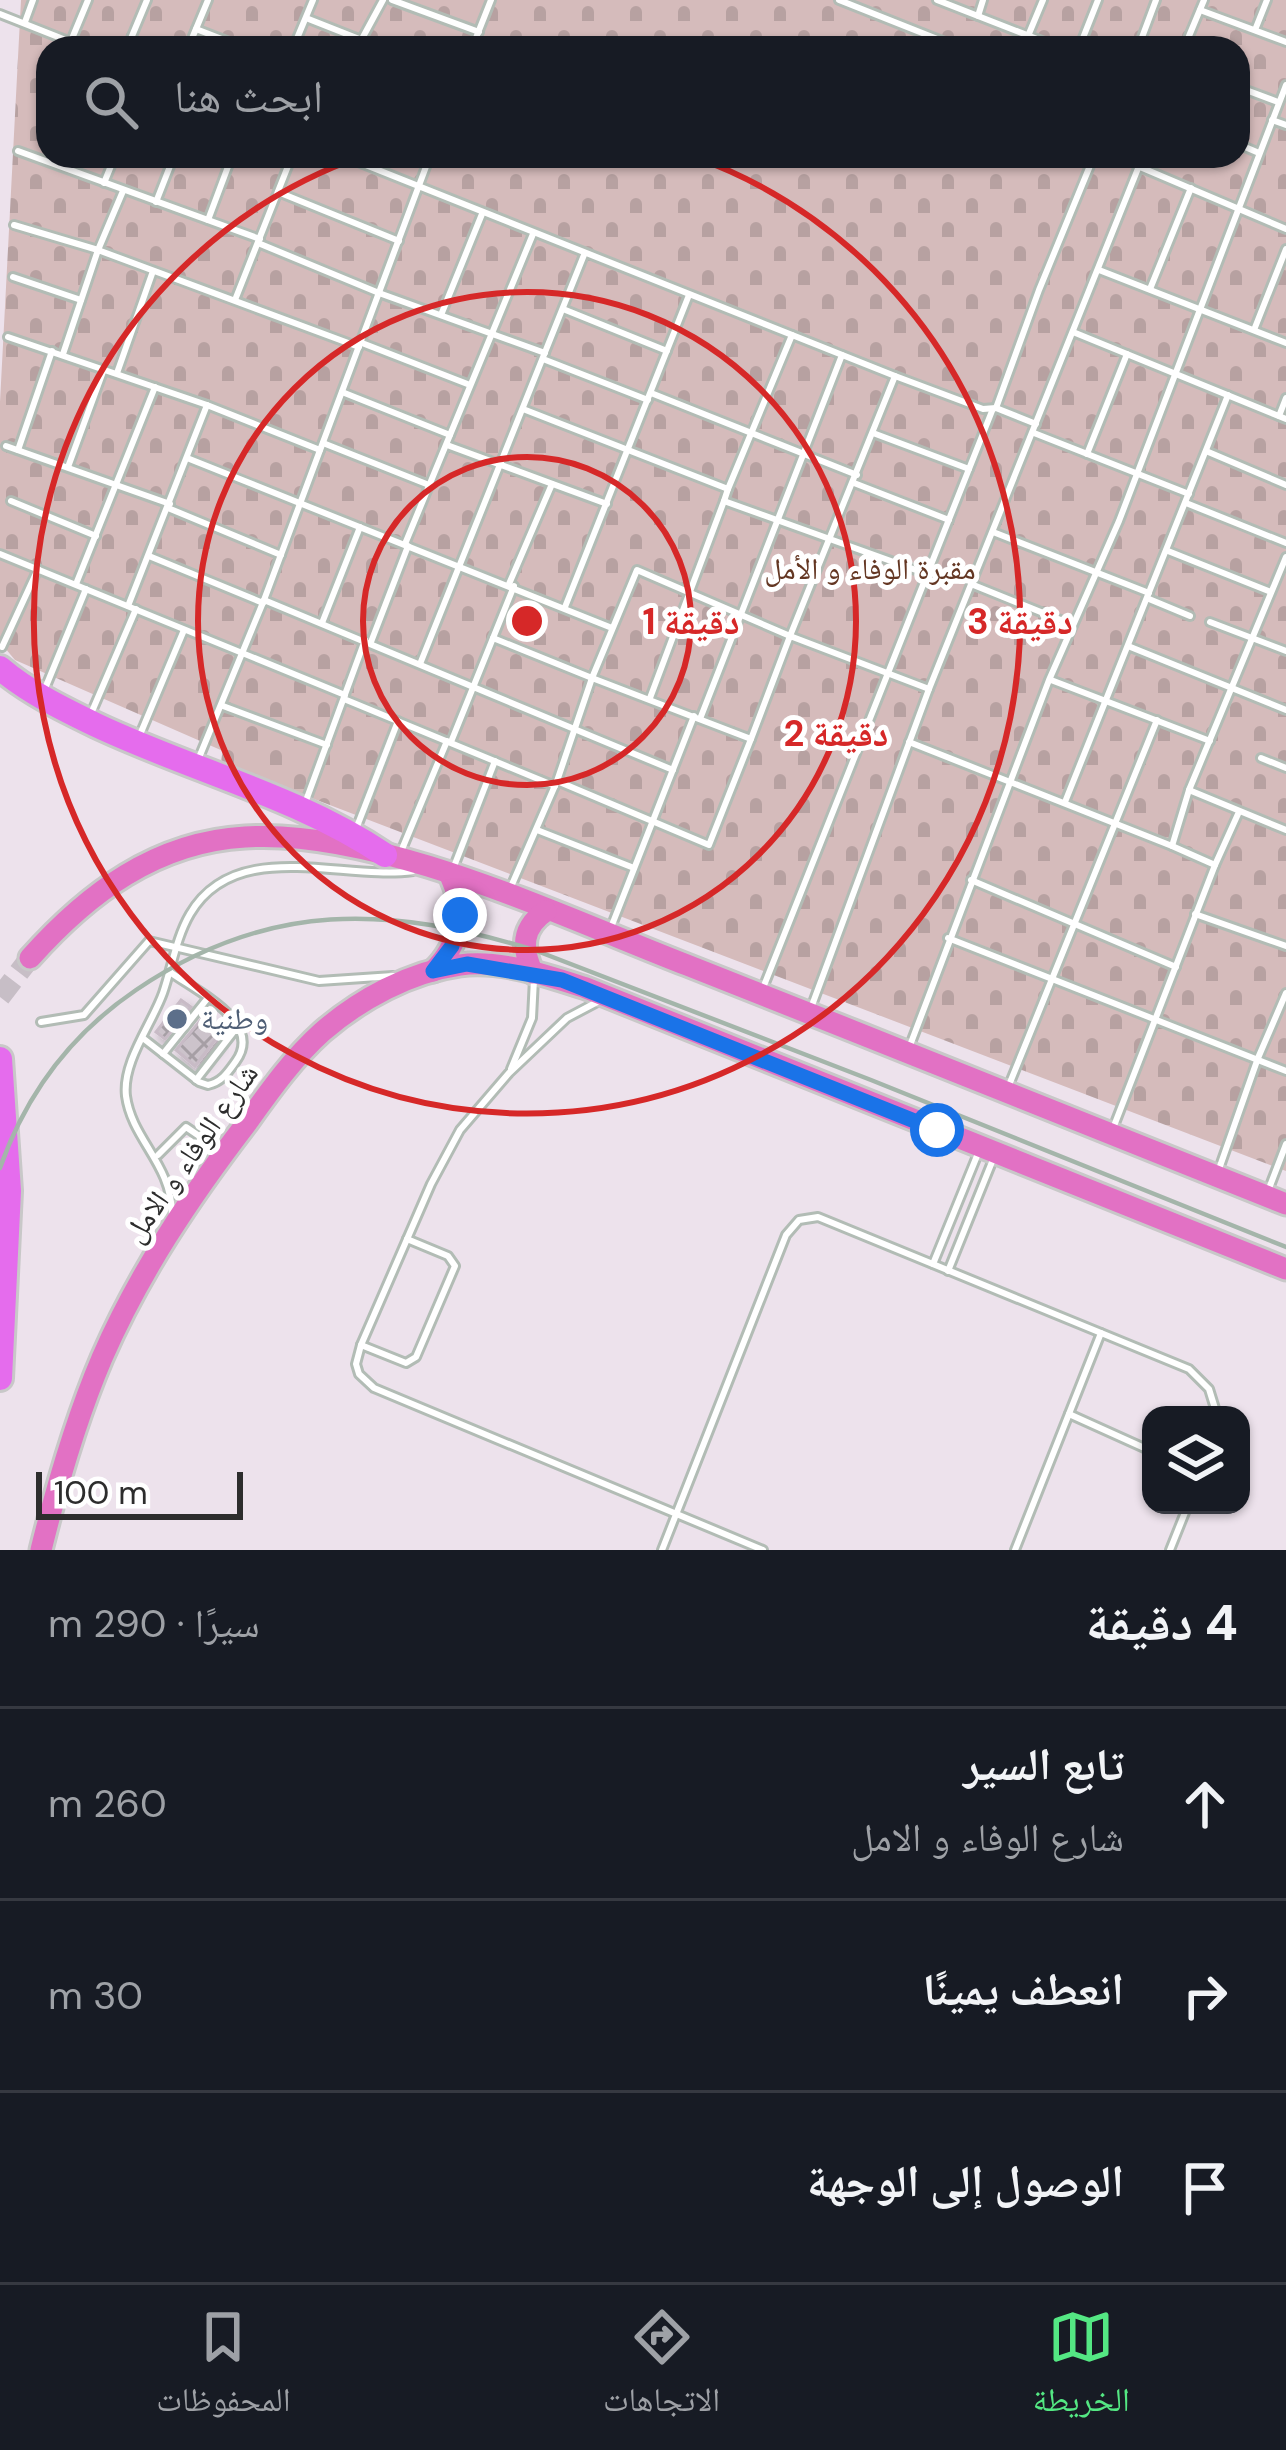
<!DOCTYPE html>
<html lang="ar">
<head>
<meta charset="utf-8">
<style>
  body { margin:0; font-family:"DM Sans","Noto Naskh Arabic",sans-serif; background:#20242c; color:#f1f3f6; direction:rtl }
  .controls { position:absolute; right:36px; bottom:36px; display:grid; overflow:hidden; border-radius:24px; box-shadow:0 3px 9px #0004 }
  .controls button { width:108px; height:108px; display:grid; place-items:center; padding:0; border:0; border-bottom:3px solid #363941; background:#171b24; color:#f1f3f6; font:60px sans-serif }
  .scale { position:absolute; left:36px; bottom:30px; width:207px; box-sizing:border-box; padding-left:12px; border:6px solid #2d2d2d; border-top:0; font-size:33px; line-height:42px; white-space:nowrap; color:#2d2d2d; -webkit-text-stroke:9px #fff; paint-order:stroke }
  .stop { position:absolute; width:36px; height:36px; margin:-27px; border:9px solid #1a73e8; border-radius:50%; background:#fff }
  .stop.end { background:#1a73e8; border-color:#fff; box-shadow:0 3px 12px #0008 }
  .list { margin:0; padding:0; list-style:none }
  h2 { display:flex; justify-content:space-between; align-items:center; height:156px; margin:0; padding:0 48px; font-size:51px }
  h2 small { font-size:39px; font-weight:400; color:#9ea1a6 }
  .list li { display:grid; grid-template-columns:78px 1fr auto; gap:36px; align-items:center; box-sizing:border-box; height:192px; padding:0 48px; border-top:3px solid #363941 }
  .list b { display:block; font-size:45px; white-space:nowrap }
  .list p { margin:0; font-size:39px; white-space:nowrap; color:#9ea1a6 }
  .list em { font-size:39px; font-style:normal; color:#9ea1a6 }
  .icon { flex:none; width:66px; height:66px; fill:none; stroke:currentColor; stroke-width:2; stroke-linecap:round; stroke-linejoin:round }
  .map { position:relative; flex:none; width:1286px; height:1550px; overflow:hidden; direction:ltr }
  .search { position:absolute; background:#171b24; box-shadow:0 3px 9px #0004; left:36px; right:36px; top:36px; height:132px; display:flex; align-items:center; gap:30px; box-sizing:border-box; padding:0 42px; border-radius:36px; color:#9ea1a6; font-size:45px }
  .sheet { height:732px; background:#171b24 }
  nav { display:flex; justify-content:space-around; align-items:center; box-sizing:border-box; height:168px; border-top:3px solid #363941; background:#171b24; font-size:33px; color:#9ea1a6 }
  nav a { display:grid; justify-items:center; gap:6px }
  nav .on { color:#54e783 }
  .map>svg:first-child { display:block }
  .cemetery { fill:url(#cemetery-stones); fill-rule:evenodd }
  .building { fill:url(#building-cross-hatch); stroke:#c8bbc6; stroke-width:3; filter:url(#shadow) }
  .lines { fill:none; stroke-linecap:round; stroke-linejoin:round }
  .primary-tunnel { stroke:#c7bec6; stroke-width:21; stroke-dasharray:21 10; stroke-linecap:butt }
  .lane-casing { stroke:#b2bcb5; stroke-width:12 }
  .primary-casing { stroke:#c8c8c8; stroke-width:27 }
  .highway-casing { stroke:#c8c8c8; stroke-width:30 }
  .lane { stroke:#fff; stroke-width:6 }
  .primary { stroke:#e271c4; stroke-width:21 }
  .highway { stroke:#e56ced; stroke-width:24 }
  .rail { stroke:#a4b5aa; stroke-width:4.5 }
  .route { stroke:#1a73e8; stroke-width:15 }
  .ring { fill:none; stroke:#d62828; stroke-width:6 }
  .service-dot { fill:#5c6f8a; stroke:#fff; stroke-width:4.5 }
  .labels { text-anchor:middle; stroke-width:10; stroke-linejoin:round; paint-order:stroke }
  .park-label { font-size:30px; fill:#643723; stroke:#fff }
  .service-label { font-size:30px; fill:#4e5e75; stroke:#fff; text-anchor:start }
  .street-label { font-size:30px; fill:#2d2d2d; stroke:#fff }
  .centre { fill:#d62828; stroke:#fff; stroke-width:6 }
  .ring-label { font-size:36px; text-anchor:middle; font-weight:bold; fill:#d62828; stroke:#fff; stroke-width:10; stroke-linejoin:round; paint-order:stroke }
</style>
</head>
<body>
<div class="map">
<svg width="1286" height="1550" viewBox="0 0 1286 1550">
  <defs>
    <pattern id="cemetery-stones" width="16" height="16" patternUnits="userSpaceOnUse" patternTransform="scale(3)"><rect width="16" height="16" fill="#d5bbbb"/><path d="M2 7V4a2 2 0 0 1 4 0v3zM10 15v-3a2 2 0 0 1 4 0v3z" fill="#b7a1a1"/></pattern>
    <pattern id="building-cross-hatch" width="8" height="8" patternUnits="userSpaceOnUse" patternTransform="scale(3)"><rect width="8" height="8" fill="#ccc3cb"/><path d="M0 0l8 8M0 8l8-8" fill="none" stroke="#a69fa5"/></pattern>
    <filter id="shadow"><feDropShadow dx="3.5" dy="6" stdDeviation="6" flood-color="#0004"/></filter>
  </defs>
  <rect width="100%" height="100%" fill="#ede2ec"/>
  <!-- cemetery -->
  <path class="cemetery" d="M 21,0 L 1286,0 L 1286,1171 L 220,763 L 223,751 L 15,660 L 0,642 L 0,402 ZM 48,48 L 1238,48 L 1238,156 L 48,156 Z"/>
  <!-- building -->
  <g class="building">
    <polygon points="181,1000 191,1007 165,1039 156,1032"/>
    <polygon points="204,1016 222,1031 195,1066 176,1050"/>
  </g>
  <g class="lines">
    <!-- primary-tunnel -->
    <polyline class="primary-tunnel" points="0,997 30,958"/>
    <!-- lane casing -->
    <g class="lane-casing">
      <g id="lane">
        <polyline points="392,0 479,32"/>
        <polyline points="839,0 960,48"/>
        <polyline points="937,0 1060,48"/>
        <polyline points="1200,10 1286,42"/>
        <polyline points="0,14 86,48"/>
        <polyline points="978,16 983,0"/>
        <polyline points="306,18 382,48"/>
        <polyline points="25,22 33,0"/>
        <polyline points="196,29 245,48"/>
        <polyline points="1255,30 1267,0"/>
        <polyline points="1028,36 1043,0"/>
        <polyline points="71,41 88,0"/>
        <polyline points="127,48 147,0"/>
        <polyline points="188,48 208,0"/>
        <polyline points="293,48 313,0"/>
        <polyline points="357,48 383,0"/>
        <polyline points="472,48 491,0"/>
        <polyline points="1079,48 1098,0"/>
        <polyline points="1138,48 1156,0"/>
        <polyline points="1184,48 1204,0"/>
        <polyline points="1238,87 1278,102"/>
        <polyline points="1272,120 1286,125"/>
        <polyline points="1238,144 1259,153"/>
        <polyline points="18,151 260,239"/>
        <polyline points="343,156 895,376 983,409 996,408 1036,424"/>
        <polyline points="1140,167 1286,229"/>
        <polyline points="104,183 115,156"/>
        <polyline points="278,192 399,241"/>
        <polyline points="156,202 174,156"/>
        <polyline points="208,220 232,156"/>
        <polyline points="14,225 98,250 123,191"/>
        <polyline points="258,243 379,293 545,353"/>
        <polyline points="1099,270 1286,343"/>
        <polyline points="13,277 81,300"/>
        <polyline points="1150,289 1191,188"/>
        <polyline points="235,300 292,156"/>
        <polyline points="563,309 667,351"/>
        <polyline points="441,315 482,214"/>
        <polyline points="1254,330 1286,249"/>
        <polyline points="1073,332 1286,419"/>
        <polyline points="8,337 207,405 320,450"/>
        <polyline points="362,343 470,385"/>
        <polyline points="63,354 98,250 359,347"/>
        <polyline points="543,359 648,400"/>
        <polyline points="117,373 153,271"/>
        <polyline points="342,392 450,435"/>
        <polyline points="651,393 857,475"/>
        <polyline points="996,408 1039,290 1094,156"/>
        <polyline points="523,409 728,489 724,501 927,574"/>
        <polyline points="1279,416 1286,398"/>
        <polyline points="873,433 969,469"/>
        <polyline points="1034,433 1189,494"/>
        <polyline points="323,443 429,485"/>
        <polyline points="447,445 607,504"/>
        <polyline points="6,446 170,504"/>
        <polyline points="18,450 52,351"/>
        <polyline points="1206,451 1286,485"/>
        <polyline points="1087,454 1127,354"/>
        <polyline points="187,458 612,628"/>
        <polyline points="68,467 104,369"/>
        <polyline points="854,483 949,520"/>
        <polyline points="728,489 792,335"/>
        <polyline points="11,501 96,536"/>
        <polyline points="1186,503 1286,543"/>
        <polyline points="168,508 281,555"/>
        <polyline points="993,532 1149,593"/>
        <polyline points="405,544 533,234"/>
        <polyline points="1168,551 1271,592"/>
        <polyline points="0,554 345,695"/>
        <polyline points="149,556 263,603"/>
        <polyline points="1286,557 1189,790 1286,830"/>
        <polyline points="76,584 155,387"/>
        <polyline points="509,584 552,484"/>
        <polyline points="971,584 1073,625"/>
        <polyline points="1149,599 1190,616"/>
        <polyline points="264,600 673,770"/>
        <polyline points="128,606 207,405"/>
        <polyline points="565,607 689,295"/>
        <polyline points="1210,622 1286,651"/>
        <polyline points="322,623 360,527"/>
        <polyline points="493,638 592,678 637,570 790,636 895,376"/>
        <polyline points="371,642 408,546"/>
        <polyline points="1128,646 1286,710"/>
        <polyline points="2,647 38,569"/>
        <polyline points="420,664 584,255"/>
        <polyline points="1051,680 1210,741"/>
        <polyline points="44,691 86,589"/>
        <polyline points="650,698 724,501"/>
        <polyline points="344,699 555,786"/>
        <polyline points="223,706 327,745"/>
        <polyline points="90,716 136,609"/>
        <polyline points="700,719 842,355"/>
        <polyline points="139,737 184,630"/>
        <polyline points="451,742 514,586"/>
        <polyline points="909,742 1172,846 1189,790"/>
        <polyline points="1261,758 1286,768"/>
        <polyline points="198,760 264,600 430,156"/>
        <polyline points="557,781 709,845 751,739"/>
        <polyline points="1065,802 1228,395"/>
        <polyline points="304,806 365,640"/>
        <polyline points="356,829 398,721"/>
        <polyline points="537,830 634,868"/>
        <polyline points="400,854 447,741"/>
        <polyline points="1215,865 1238,814"/>
        <polyline points="453,869 495,761"/>
        <polyline points="971,880 1176,967"/>
        <polyline points="510,889 557,781 592,678 751,739 790,636 929,689"/>
        <polyline points="1195,914 1286,946"/>
        <polyline points="610,930 694,716"/>
        <polyline points="948,938 1286,1071"/>
        <polyline points="763,988 992,411"/>
        <polyline points="601,1000 567,1018 509,1073 460,1130 431,1184 361,1345 356,1364 359,1374 374,1388 763,1550"/>
        <polyline points="811,1008 929,689 1143,156"/>
        <polyline points="41,1022 84,1015 149,941 319,981 393,976"/>
        <path d="M 144,1039 L 199,1082 L 208,1085 C 222,1082 228,1072 236,1061 C 264,1022 196,991 170,972"/>
        <polyline points="909,1048 1049,680 1119,521 1286,85"/>
        <polyline points="163,1054 207,999"/>
        <polyline points="511,1069 532,1018 534,979"/>
        <polyline points="196,1080 238,1026"/>
        <polyline points="1007,1090 1157,720"/>
        <polyline points="1112,1131 1215,865 1172,846"/>
        <polyline points="158,1155 186,1127 221,1151"/>
        <polyline points="1219,1169 1258,1058 1286,993"/>
        <polyline points="1268,1191 1286,1144"/>
        <path d="M 172,1215 C 172,1164 132,1140 126,1096 C 122,1062 152,1024 163,993 C 172,967 176,938 190,914 C 236,836 342,881 413,871"/>
        <polyline points="933,1264 979,1151"/>
        <polyline points="948,1271 994,1157"/>
        <polyline points="361,1345 406,1363 416,1357 455,1266 448,1256 407,1239"/>
        <polyline points="1069,1414 1151,1451"/>
        <polyline points="662,1550 786,1235 799,1220 818,1217 1189,1369 1209,1389 1217,1415"/>
        <polyline points="1015,1550 1101,1333"/>
        <polyline points="1170,1550 1188,1505"/>
      </g>
    </g>
    <!-- primary casing -->
    <g class="primary-casing">
      <g id="primary">
        <path d="M 30,958 C 88,893 156,842 245,837 C 378,828 563,917 687,965 C 887,1044 1087,1124 1286,1204"/>
        <path d="M 433,971 C 461,944 466,909 450,875"/>
        <path d="M 533,973 C 521,948 522,927 546,911"/>
        <path d="M 41,1550 C 57,1485 76,1419 102,1358 C 139,1273 190,1197 246,1124 C 269,1092 292,1059 322,1032 C 360,999 410,972 460,965 C 500,959 549,976 586,988 L 1286,1269"/>
      </g>
    </g>
    <!-- highway casing -->
    <g class="highway-casing">
      <g id="highway">
        <path d="M 0,668 C 28,692 63,709 96,725 C 191,770 297,796 385,855"/>
        <polyline points="0,1059 9,1191 0,1378"/>
      </g>
    </g>
    <!-- lane -->
    <use href="#lane" class="lane"/>
    <!-- primary -->
    <use href="#primary" class="primary"/>
    <!-- highway -->
    <use href="#highway" class="highway"/>
    <!-- rail -->
    <path class="rail" d="M 0,1168 C 26,1094 71,1034 136,990 C 268,900 389,905 537,951 L 871,1080 L 1286,1247"/>
  </g>
  <g class="lines">
    <!-- route -->
    <polyline class="route" points="460,915 452,946 433,971 467,964 562,980 937,1130"/>
  </g>
  <!-- distance rings -->
  <g class="ring">
    <circle cx="527" cy="621" r="164"/>
    <circle cx="527" cy="621" r="329"/>
    <path d="M692 156A493 493 0 1 1 362 156"/>
  </g>
  <!-- markers -->
  <circle class="service-dot" cx="177" cy="1019" r="12"/>
  <g class="labels">
    <!-- park labels -->
    <g class="park-label">
      <text x="870" y="579">مقبرة الوفاء و الأمل</text>
    </g>
    <!-- service labels -->
    <g class="service-label">
      <text x="201" y="1029">وطنية</text>
    </g>
    <!-- street labels -->
    <g class="street-label">
      <text transform="translate(191 1153) rotate(-55)" y="10">شارع الوفاء و الامل</text>
    </g>
  </g>
  <circle cx="527" cy="621" r="18" class="centre"/>
  <g class="ring-label">
    <text x="691" y="634">1 دقيقة</text>
    <text x="1020" y="634">3 دقيقة</text>
    <text x="836" y="746">2 دقيقة</text>
  </g>
</svg>
<div class="controls">
<button><svg class="icon" aria-label="layers" viewBox="0 0 24 24"><path d="M12 4l9 5-9 5-9-5zM3 14l9 5 9-5"/></svg></button>
</div>
<div class="scale">100 m</div>
<div class="stop" style="left:937px;top:1130px"></div>
<div class="stop end" style="left:460px;top:915px"></div>
<div class="search"><svg class="icon" aria-label="search" viewBox="0 0 24 24"><circle cx="10" cy="10" r="6"/><path d="M15 15l6 6"/></svg>ابحث هنا</div>
</div>
<section class="sheet">
<h2>4 دقيقة<small>سيرًا · 290 m</small></h2>
<ul class="list">
<li><svg class="icon" aria-label="ahead" viewBox="0 0 24 24"><path d="M12 20V5M6 11l6-6 6 6"/></svg><div><b>تابع السير</b><p>شارع الوفاء و الامل</p></div><em>260 m</em></li>
<li><svg class="icon" aria-label="right" viewBox="0 0 24 24"><path d="M7 20v-9h11M14 6l5 5-5 5"/></svg><div><b>انعطف يمينًا</b></div><em>30 m</em></li>
<li><svg class="icon" aria-label="arrive" viewBox="0 0 24 24"><path d="M6 21V4h12l-3 4 3 4H6"/></svg><div><b>الوصول إلى الوجهة</b></div></li>
</ul>
</section>
<nav>
<a class="on"><svg class="icon" aria-label="map" viewBox="0 0 24 24"><path d="M3 6l6-2 6 2 6-2v14l-6 2-6-2-6 2zM9 4v14M15 6v14"/></svg>الخريطة</a>
<a><svg class="icon" aria-label="directions" viewBox="0 0 24 24"><path d="M12 3l9 9-9 9-9-9zM9 14v-3h6M13 9l2 2-2 2"/></svg>الاتجاهات</a>
<a><svg class="icon" aria-label="saved" viewBox="0 0 24 24"><path d="M7 4h10v16l-5-4-5 4z"/></svg>المحفوظات</a>
</nav>
</body>
</html>
